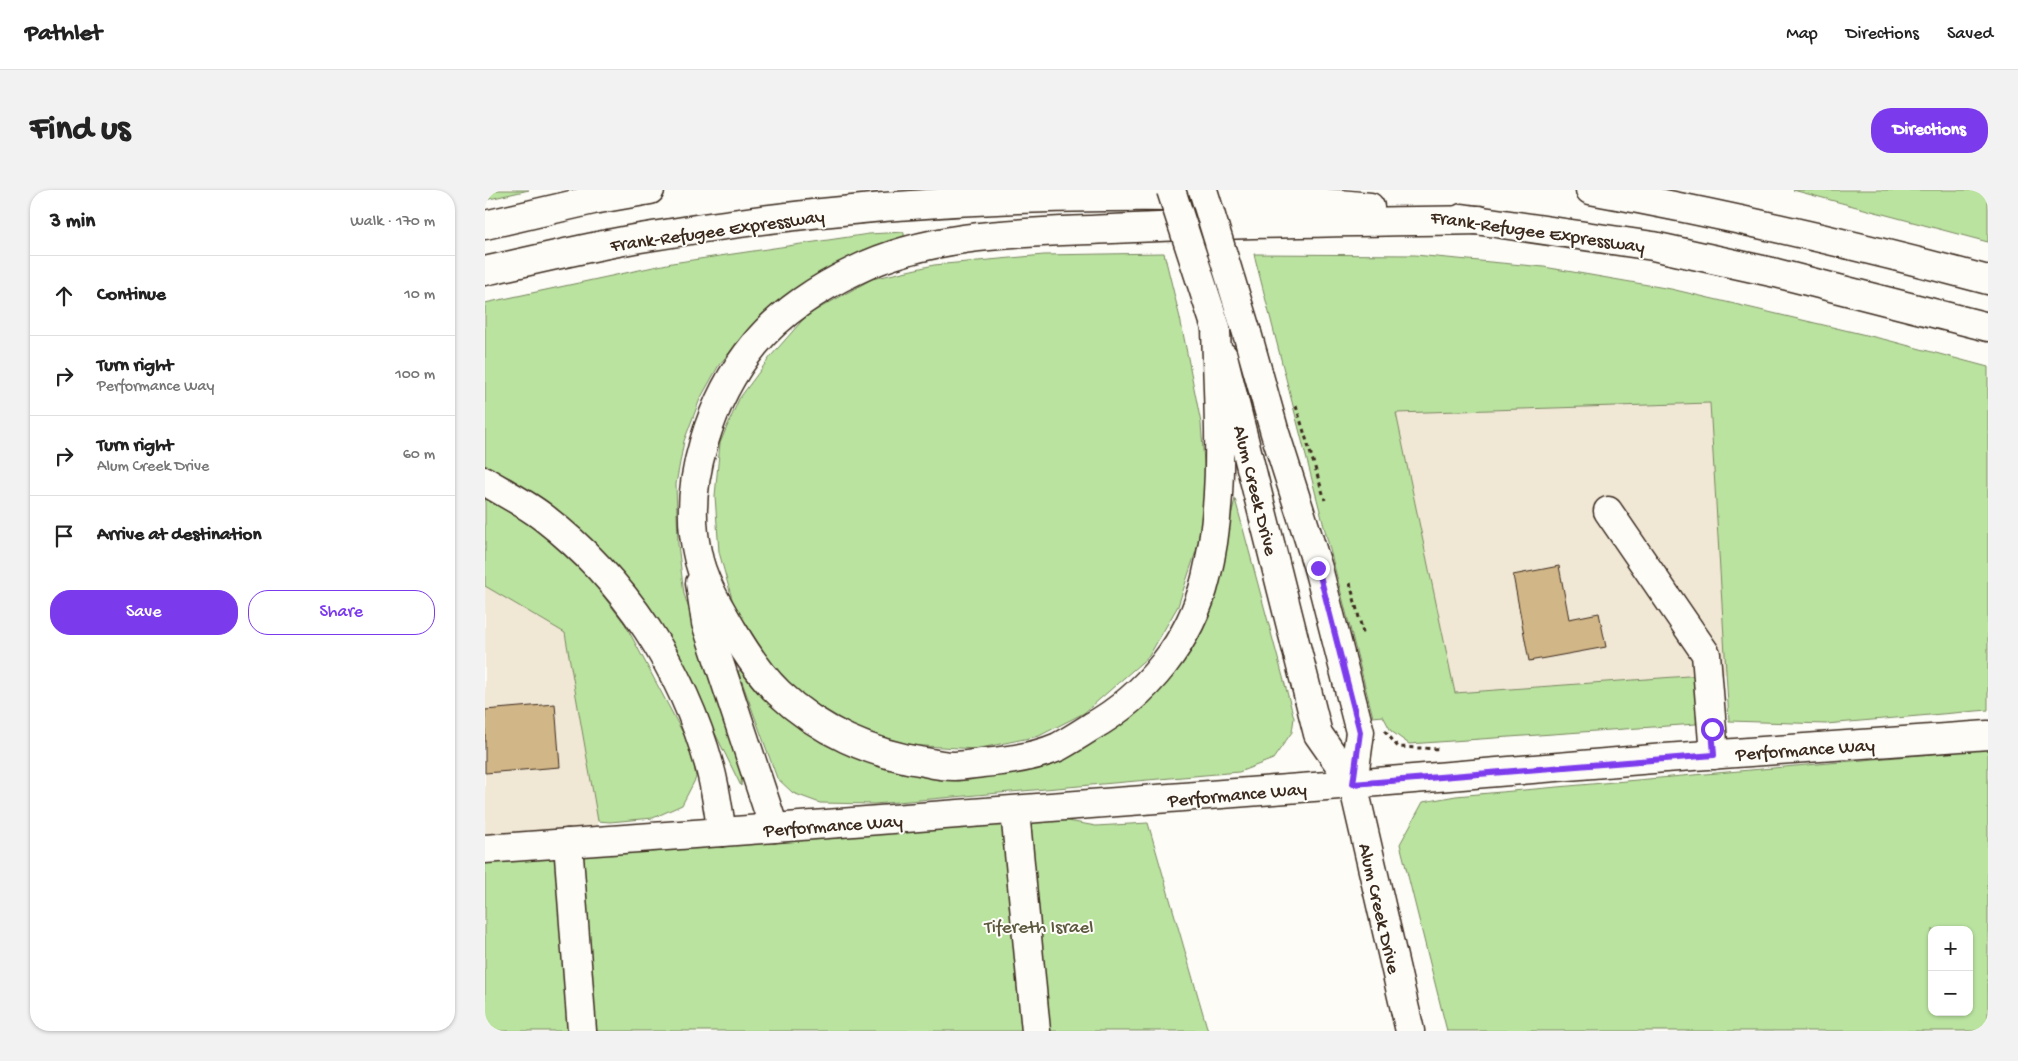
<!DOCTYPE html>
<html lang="en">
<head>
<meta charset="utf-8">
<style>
  body { margin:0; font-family:"Gochi Hand",sans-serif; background:#f2f2f2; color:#222 }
  .controls { position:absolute; right:15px; bottom:15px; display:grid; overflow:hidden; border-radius:10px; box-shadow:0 1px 4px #0004 }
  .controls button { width:45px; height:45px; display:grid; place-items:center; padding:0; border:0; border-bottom:1px solid #e0e0e0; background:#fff; color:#222; font:25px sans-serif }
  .stop { position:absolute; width:15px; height:15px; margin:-11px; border:4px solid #7c3aed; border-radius:50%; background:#fff }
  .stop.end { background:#7c3aed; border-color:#fff; box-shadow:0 1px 5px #0008 }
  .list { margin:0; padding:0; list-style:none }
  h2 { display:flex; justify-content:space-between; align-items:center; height:65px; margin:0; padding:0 20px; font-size:21px }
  h2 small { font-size:16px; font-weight:400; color:#767676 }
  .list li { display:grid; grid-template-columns:32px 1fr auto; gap:15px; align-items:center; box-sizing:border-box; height:80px; padding:0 20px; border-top:1px solid #e0e0e0 }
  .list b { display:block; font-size:19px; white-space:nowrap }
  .list p { margin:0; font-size:16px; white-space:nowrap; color:#767676 }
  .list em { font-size:16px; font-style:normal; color:#767676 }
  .actions { display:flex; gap:10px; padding:15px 20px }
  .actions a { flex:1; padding:11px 0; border:1px solid #7c3aed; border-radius:20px; text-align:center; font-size:18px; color:#7c3aed }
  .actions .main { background:#7c3aed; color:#fff }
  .icon { flex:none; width:28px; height:28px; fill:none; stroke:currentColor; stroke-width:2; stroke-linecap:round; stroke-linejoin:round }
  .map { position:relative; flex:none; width:1503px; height:841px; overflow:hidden; border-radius:20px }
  header { display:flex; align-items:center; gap:30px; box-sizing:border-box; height:70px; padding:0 25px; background:#fff; border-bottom:1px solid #e0e0e0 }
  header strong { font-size:24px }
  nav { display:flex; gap:28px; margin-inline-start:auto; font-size:18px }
  .intro { display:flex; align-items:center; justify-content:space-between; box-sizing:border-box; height:120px; padding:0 30px }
  h1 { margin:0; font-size:35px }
  .button { padding:12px 22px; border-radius:20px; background:#7c3aed; color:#fff; font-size:18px; font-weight:700 }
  main { display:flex; gap:30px; padding:0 30px }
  aside { flex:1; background:#fff; border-radius:20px; box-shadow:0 1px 4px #0004 }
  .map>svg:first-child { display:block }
  .built { fill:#f0e7d5 }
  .green { fill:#bae3a0; stroke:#7a865f; fill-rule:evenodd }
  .building { fill:#d1b687; stroke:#3b2a1e }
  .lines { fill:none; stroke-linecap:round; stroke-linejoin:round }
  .minor-casing { stroke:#3b2a1e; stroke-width:31 }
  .major-casing { stroke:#3b2a1e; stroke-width:31 }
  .highway-casing { stroke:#3b2a1e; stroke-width:31 }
  .path { stroke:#3b2a1e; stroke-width:3; stroke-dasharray:4 4; stroke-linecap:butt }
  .minor { stroke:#fdfcf7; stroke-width:28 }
  .major { stroke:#fdfcf7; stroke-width:28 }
  .highway { stroke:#fdfcf7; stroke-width:28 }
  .major-bridge-casing { stroke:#3b2a1e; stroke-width:31; stroke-linecap:butt }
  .major-bridge { stroke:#fdfcf7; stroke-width:28 }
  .route { stroke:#7c3aed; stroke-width:6 }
  .labels { text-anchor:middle; stroke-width:4; stroke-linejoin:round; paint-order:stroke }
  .street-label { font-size:19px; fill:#3b2a1e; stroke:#fdfcf7 }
  .park-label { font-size:19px; fill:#5b583e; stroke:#fdfcf7 }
</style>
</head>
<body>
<header>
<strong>Pathlet</strong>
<nav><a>Map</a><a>Directions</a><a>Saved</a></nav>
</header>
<div class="intro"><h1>Find us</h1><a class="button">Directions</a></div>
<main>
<aside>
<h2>3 min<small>Walk · 170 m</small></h2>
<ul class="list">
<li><svg class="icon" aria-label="ahead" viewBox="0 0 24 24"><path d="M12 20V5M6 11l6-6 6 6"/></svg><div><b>Continue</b></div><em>10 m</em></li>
<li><svg class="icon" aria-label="right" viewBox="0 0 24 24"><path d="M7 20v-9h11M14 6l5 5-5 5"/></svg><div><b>Turn right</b><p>Performance Way</p></div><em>100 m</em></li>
<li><svg class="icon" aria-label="right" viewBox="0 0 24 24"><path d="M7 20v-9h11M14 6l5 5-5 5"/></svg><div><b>Turn right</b><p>Alum Creek Drive</p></div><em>60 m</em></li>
<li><svg class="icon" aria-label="arrive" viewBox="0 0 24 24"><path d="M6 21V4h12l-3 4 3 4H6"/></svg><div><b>Arrive at destination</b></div></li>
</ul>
<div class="actions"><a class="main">Save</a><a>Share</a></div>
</aside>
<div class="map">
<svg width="1503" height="841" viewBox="0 0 1503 841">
  <rect width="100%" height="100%" fill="#fdfcf7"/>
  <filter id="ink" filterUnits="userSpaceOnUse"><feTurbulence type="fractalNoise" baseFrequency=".02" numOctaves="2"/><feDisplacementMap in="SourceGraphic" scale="10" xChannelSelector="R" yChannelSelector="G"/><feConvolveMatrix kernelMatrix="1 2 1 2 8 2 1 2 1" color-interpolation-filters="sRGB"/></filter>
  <g filter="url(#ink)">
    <!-- built -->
    <g class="built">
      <polygon points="1225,213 1242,484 970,503 911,223"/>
      <polygon points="0,396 80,443 113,631 112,663 0,672"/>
    </g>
    <!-- green -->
    <g class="green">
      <polygon points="0,0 44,0 0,10"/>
      <polygon points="1308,0 1503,0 1503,52 1484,47"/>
      <polygon points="419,42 419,49 363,70 308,100 276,125 234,175 215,209 199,251 191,294 193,354 199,404 257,582 256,596 190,462 88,336 27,289 0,276 0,113 187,73 384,44"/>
      <polygon points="679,63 695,128 716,233 721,300 713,355 693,416 664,466 599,523 554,546 491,559 422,555 370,537 314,504 278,466 249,416 234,362 230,306 235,253 254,209 286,166 322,125 387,89 449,75 559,65"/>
      <polygon points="769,64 930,65 1059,77 1186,99 1402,150 1503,177 1503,520 1341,534 1244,531 1225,213 911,223 970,503 1217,485 1211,534 924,554 906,541 898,526 888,527"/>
      <polygon points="0,309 46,334 106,390 140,434 207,560 211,588 197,615 168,628 125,632 113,631 80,443 0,396"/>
      <polygon points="750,309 809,528 807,542 788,569 754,582 389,614 335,613 308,603 292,588 253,481 260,480 384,572 574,568 636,534 683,490 729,397"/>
      <path d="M 1503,559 L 1503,841 L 962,841 L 915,654 L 938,612 L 971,606 ZM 1447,740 L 1484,740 L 1484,822 L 1447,822 Z"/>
      <polygon points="566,628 611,636 663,633 723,841 0,841 0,672"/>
    </g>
    <!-- building -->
    <g class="building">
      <polygon points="1074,376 1084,429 1114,423 1121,457 1044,471 1028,385"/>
      <polygon points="70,514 75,577 0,583 0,520"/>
    </g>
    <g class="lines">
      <!-- minor casing -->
      <g class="minor-casing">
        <g id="minor">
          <polyline points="1123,321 1221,464 1229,565"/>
          <polyline points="868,594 1180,568 1503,545"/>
          <polyline points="530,621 551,841"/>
          <polyline points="83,653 97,841"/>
          <polyline points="0,659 237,642"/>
        </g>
      </g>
      <!-- major casing -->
      <g class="major-casing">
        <g id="major">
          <polyline points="762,143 790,243 833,378 875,542 868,594 925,841"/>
          <polyline points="738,166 833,544 868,594"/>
          <polyline points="237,642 868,594"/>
        </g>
      </g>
      <!-- highway casing -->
      <g class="highway-casing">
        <g id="highway">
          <path d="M 1105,0 C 1239,24 1371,55 1503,90"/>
          <polyline points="977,28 1168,56 1291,83 1503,137"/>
          <polyline points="0,35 108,10 165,0"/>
          <path d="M 0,81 C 49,70 99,58 149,49 C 305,22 462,8 621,7 C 709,6 797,8 885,17"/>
          <path d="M 731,138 C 733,221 741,307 721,388 C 706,451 661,506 606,537 C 595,544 584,551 573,557 C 550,567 522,571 497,573 C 488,574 478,576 469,576 C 459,576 449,574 440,572 C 386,564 334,541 294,503 C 275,485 261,463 248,441 C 234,417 217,390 212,362 C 197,294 226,207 270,154 C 295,123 335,97 371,80 C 449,42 542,43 627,39 C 749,33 872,32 994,30"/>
          <path d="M 0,291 C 19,303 40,313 58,327 C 140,390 198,479 225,578 C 231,599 233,621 237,642"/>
          <polyline points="215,393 221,433 289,638"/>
        </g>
      </g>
      <!-- path -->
      <g class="path">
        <polyline points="811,216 840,310"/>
        <polyline points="865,393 879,447"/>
        <polyline points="900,541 913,557 956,559"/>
      </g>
      <!-- minor -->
      <use href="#minor" class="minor"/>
      <!-- major -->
      <use href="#major" class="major"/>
      <!-- highway -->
      <use href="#highway" class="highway"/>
      <!-- major-bridge casing -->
      <g class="major-bridge-casing">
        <g id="major-bridge">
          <polyline points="686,0 731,138"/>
          <polyline points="718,0 762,143"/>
        </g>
      </g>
      <!-- major-bridge -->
      <use href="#major-bridge" class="major-bridge"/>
    </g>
  </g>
  <g class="lines" filter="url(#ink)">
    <!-- route -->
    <polyline class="route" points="833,378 875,542 868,594 1229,565 1227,539"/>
  </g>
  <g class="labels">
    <!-- street labels -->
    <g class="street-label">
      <text transform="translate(232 39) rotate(-8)" y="7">Frank-Refugee Expressway</text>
      <text transform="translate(1053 40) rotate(8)" y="7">Frank-Refugee Expressway</text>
      <text transform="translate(772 300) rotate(76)" y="7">Alum Creek Drive</text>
      <text transform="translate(1320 558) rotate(-4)" y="7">Performance Way</text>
      <text transform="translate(752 603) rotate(-5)" y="7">Performance Way</text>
      <text transform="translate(348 634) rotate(-4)" y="7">Performance Way</text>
      <text transform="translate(896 718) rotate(77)" y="7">Alum Creek Drive</text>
    </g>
    <!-- park labels -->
    <g class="park-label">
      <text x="554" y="742">Tifereth Israel</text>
    </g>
  </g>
</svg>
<div class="controls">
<button>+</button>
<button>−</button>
</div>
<div class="stop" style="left:1227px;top:539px"></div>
<div class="stop end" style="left:833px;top:378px"></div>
</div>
</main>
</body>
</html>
